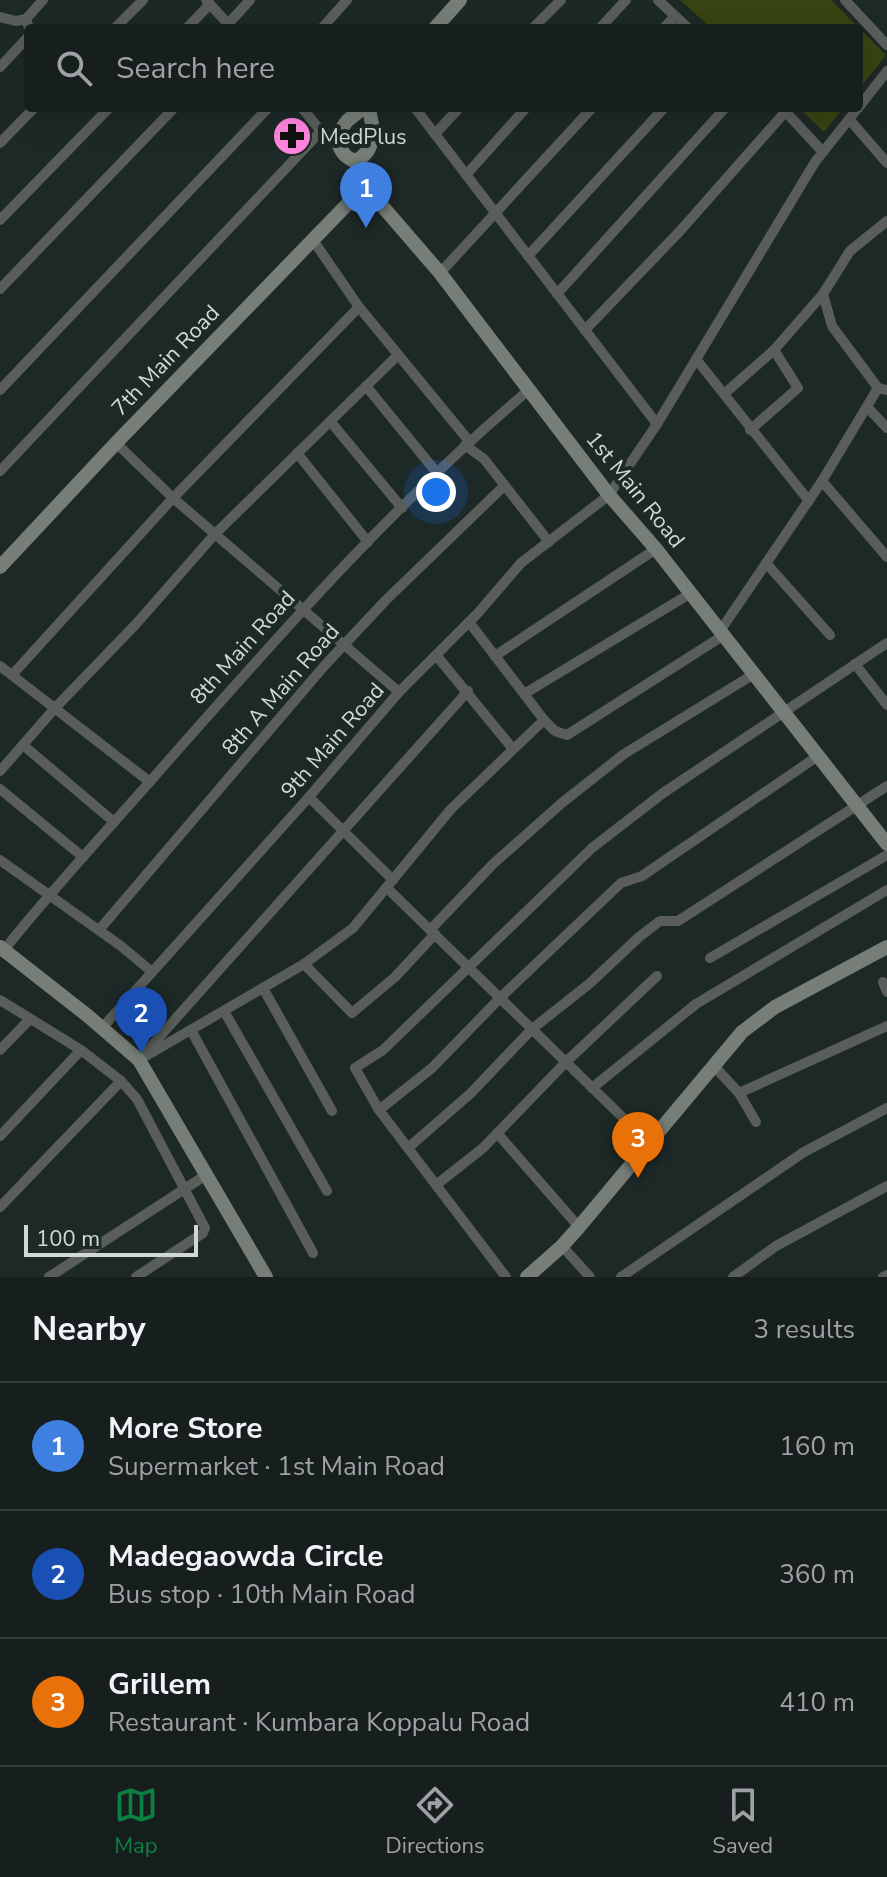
<!DOCTYPE html>
<html lang="en">
<head>
<meta charset="utf-8">
<style>
  body { margin:0; font-family:"Nunito Sans",sans-serif; background:#232c2a; color:#f1f3f6 }
  .scale { position:absolute; left:24px; bottom:20px; width:174px; box-sizing:border-box; padding-left:8px; border:4px solid #d1d9d8; border-top:0; font-size:22px; line-height:28px; white-space:nowrap; color:#d1d9d8; -webkit-text-stroke:6px #1d2927; paint-order:stroke }
  .you { position:absolute; left:436px; top:492px; width:28px; height:28px; margin:-20px; border:6px solid #fff; border-radius:50%; background:#1a73e8; box-shadow:0 0 0 12px #1a73e833 }
  .badge { display:grid; place-items:center; width:52px; height:52px; border-radius:50%; background:#0b8043; color:#fff; font-size:26px; font-weight:700 }
  .pin { position:absolute; translate:-50% -66px; filter:drop-shadow(0 2px 4px #0008) }
  .pin::after { content:''; position:absolute; top:42px; width:28px; height:24px; background:inherit; clip-path:polygon(0 0,100% 0,50% 100%) }
  .list { margin:0; padding:0; list-style:none }
  h2 { display:flex; justify-content:space-between; align-items:center; height:104px; margin:0; padding:0 32px; font-size:34px }
  h2 small { font-size:26px; font-weight:400; color:#9ea2a4 }
  .list li { display:grid; grid-template-columns:52px 1fr auto; gap:24px; align-items:center; box-sizing:border-box; height:128px; padding:0 32px; border-top:2px solid #353d3b }
  .list b { display:block; font-size:30px; white-space:nowrap }
  .list p { margin:0; font-size:26px; white-space:nowrap; color:#9ea2a4 }
  .list em { font-size:26px; font-style:normal; color:#9ea2a4 }
  .icon { flex:none; width:44px; height:44px; fill:none; stroke:currentColor; stroke-width:2; stroke-linecap:round; stroke-linejoin:round }
  .map { position:relative; flex:none; width:887px; height:1277px; overflow:hidden }
  .search { position:absolute; background:#161f1d; box-shadow:0 8px 32px #0002; left:24px; right:24px; top:24px; height:88px; display:flex; align-items:center; gap:20px; box-sizing:border-box; padding:0 28px; border-radius:8px; color:#9ea2a4; font-size:30px }
  .sheet { height:488px; background:#161f1d }
  nav { display:flex; justify-content:space-around; align-items:center; box-sizing:border-box; height:112px; border-top:2px solid #353d3b; background:#161f1d; font-size:22px; color:#9ea2a4 }
  nav a { display:grid; justify-items:center; gap:4px }
  nav .on { color:#0b8043 }
  .map>svg:first-child { display:block }
  .green { fill:#384412 }
  .lines { fill:none; stroke-linecap:round; stroke-linejoin:round }
  .street { stroke:#5a5e5b; stroke-width:10 }
  .secondary { stroke:#777e78; stroke-width:14 }
  .labels { text-anchor:middle; stroke-width:8; stroke-linejoin:round; paint-order:stroke }
  .poi-label { font-size:22px; fill:#d1d9d8; stroke:#1d2927; text-anchor:start }
  .street-label { font-size:22px; fill:#d1d9d8; stroke:#1d2927 }
</style>
</head>
<body>
<div class="map">
<svg width="887" height="1277" viewBox="0 0 887 1277">
  <rect width="100%" height="100%" fill="#1d2927"/>
  <!-- green -->
  <g class="green">
    <polygon points="680,0 831,0 886,55 859,89 859,28 711,28"/>
    <polygon points="799,108 843,108 824,132"/>
  </g>
  <g class="lines">
    <!-- street -->
    <g class="street">
      <polyline points="206,0 232,28"/>
      <polyline points="658,0 688,28"/>
      <polyline points="845,0 887,45"/>
      <polyline points="0,17 16,21 26,19"/>
      <polyline points="228,24 250,0"/>
      <polyline points="29,28 26,19 43,0"/>
      <polyline points="115,28 143,0"/>
      <polyline points="187,28 210,4"/>
      <polyline points="322,28 347,0"/>
      <polyline points="533,28 561,0"/>
      <polyline points="600,28 626,0"/>
      <polyline points="664,28 675,16"/>
      <polyline points="0,67 28,37"/>
      <polyline points="859,107 887,71"/>
      <polyline points="302,108 321,131 325,132"/>
      <polyline points="415,108 657,424"/>
      <polyline points="782,108 823,152"/>
      <polyline points="849,119 887,163"/>
      <polyline points="435,134 459,108"/>
      <polyline points="0,143 34,108"/>
      <polyline points="466,175 526,108"/>
      <polyline points="0,220 109,108"/>
      <polyline points="887,221 850,251 823,294 832,326 878,388 887,390"/>
      <polyline points="313,240 359,307 469,441"/>
      <polyline points="528,256 664,108"/>
      <polyline points="440,273 592,108"/>
      <polyline points="0,289 174,108"/>
      <polyline points="557,294 725,108"/>
      <polyline points="585,330 680,231 786,111"/>
      <polyline points="696,359 809,501"/>
      <polyline points="366,386 437,473"/>
      <polyline points="0,390 268,108"/>
      <polyline points="724,394 774,350 823,294"/>
      <polyline points="867,407 887,428"/>
      <polyline points="330,421 402,508"/>
      <polyline points="750,430 798,388 774,350"/>
      <polyline points="116,443 173,498 399,692"/>
      <polyline points="465,445 484,459 549,542"/>
      <polyline points="297,453 368,542"/>
      <polyline points="0,471 321,131"/>
      <polyline points="822,481 887,557"/>
      <polyline points="766,563 830,635"/>
      <polyline points="469,622 544,720 555,731 567,735 724,635"/>
      <polyline points="720,631 822,481 878,388"/>
      <polyline points="436,655 513,749"/>
      <polyline points="495,656 656,549"/>
      <polyline points="855,664 887,705"/>
      <polyline points="0,666 150,782"/>
      <polyline points="12,675 173,498 359,307"/>
      <polyline points="524,694 691,593"/>
      <polyline points="23,745 114,822"/>
      <polyline points="0,771 55,708 136,624 215,534 398,355"/>
      <polyline points="0,789 83,857"/>
      <polyline points="309,797 393,880"/>
      <polyline points="0,860 121,946 152,972"/>
      <polyline points="387,888 649,1143"/>
      <polyline points="99,930 325,665 386,600 504,486"/>
      <polyline points="430,930 493,864 563,802 624,754 754,674"/>
      <path d="M 4,950 C 58,882 118,819 175,753 C 287,626 400,498 530,389"/>
      <polyline points="710,958 887,855"/>
      <polyline points="304,964 352,1013 395,977 435,934"/>
      <polyline points="883,982 887,992"/>
      <polyline points="263,988 332,1111"/>
      <polyline points="0,1000 81,1050 121,1081 137,1099 205,1228 203,1233 136,1277"/>
      <polyline points="224,1011 327,1191"/>
      <polyline points="102,1028 309,797 399,692 478,613 521,563 609,495 657,424 815,162 858,108"/>
      <polyline points="191,1030 313,1253"/>
      <polyline points="0,1050 30,1019"/>
      <polyline points="145,1053 468,691"/>
      <polyline points="139,1060 304,964 353,928 451,809 544,720"/>
      <polyline points="713,1065 739,1093 756,1122"/>
      <polyline points="592,1088 696,1004 887,890"/>
      <polyline points="739,1093 887,1026"/>
      <polyline points="379,1110 432,1068 500,998 621,883 642,876 818,756"/>
      <polyline points="497,1133 579,1227"/>
      <polyline points="0,1136 81,1050"/>
      <polyline points="408,1148 471,1093 532,1029 589,984 639,937 660,921 678,921 887,786"/>
      <polyline points="436,1185 483,1148 566,1062 657,976"/>
      <polyline points="0,1207 121,1081"/>
      <polyline points="562,1246 590,1277"/>
      <polyline points="49,1277 206,1175"/>
      <polyline points="506,1277 379,1110 355,1068 383,1050 592,848 663,793 887,643"/>
      <polyline points="621,1277 804,1152 887,1108"/>
      <polyline points="733,1277 776,1246 887,1186"/>
      <polyline points="883,1277 887,1275"/>
    </g>
    <!-- secondary -->
    <g class="secondary">
      <polyline points="435,28 460,0"/>
      <path d="M 363,108 L 347,121 L 337,135 C 338,148 343,157 355,161 C 376,152 375,128 368,108"/>
      <polyline points="355,161 365,186 440,273 609,495 656,549 887,844"/>
      <polyline points="0,567 116,443 365,186"/>
      <polyline points="0,947 88,1016 139,1060 266,1277"/>
      <polyline points="527,1277 562,1246 579,1227 742,1032 775,1007 887,947"/>
    </g>
  </g>
  <!-- icons -->
  <defs>
    <g id="pharmacy-disc" transform="scale(2)"><circle r="9.5" fill="#ff85de" stroke="#1d2927"/><path d="M-2-6h4v4h4v4h-4v4h-4v-4h-4v-4h4Z" fill="#111"/></g>
  </defs>
  <g fill-rule="evenodd">
    <use href="#pharmacy-disc" x="292" y="136"/>
  </g>
  <g class="labels">
    <!-- poi labels -->
    <g class="poi-label">
      <text x="320" y="144">MedPlus</text>
    </g>
    <!-- street labels -->
    <g class="street-label">
      <text transform="translate(165 360) rotate(-46)" y="8">7th Main Road</text>
      <text transform="translate(636 489) rotate(51)" y="8">1st Main Road</text>
      <text transform="translate(242 647) rotate(-48)" y="8">8th Main Road</text>
      <text transform="translate(280 689) rotate(-49)" y="8">8th A Main Road</text>
      <text transform="translate(332 740) rotate(-49)" y="8">9th Main Road</text>
    </g>
  </g>
</svg>
<div class="scale">100 m</div>
<div class="you"></div>
<div class="pin badge" style="left:366px;top:228px;background:#3f7fe0">1</div>
<div class="pin badge" style="left:141px;top:1053px;background:#1a4fb4">2</div>
<div class="pin badge" style="left:638px;top:1178px;background:#e8710a">3</div>
<div class="search"><svg class="icon" aria-label="search" viewBox="0 0 24 24"><circle cx="10" cy="10" r="6"/><path d="M15 15l6 6"/></svg>Search here</div>
</div>
<section class="sheet">
<h2>Nearby<small>3 results</small></h2>
<ul class="list">
<li><span class="badge" style="background:#3f7fe0">1</span><div><b>More Store</b><p>Supermarket · 1st Main Road</p></div><em>160 m</em></li>
<li><span class="badge" style="background:#1a4fb4">2</span><div><b>Madegaowda Circle</b><p>Bus stop · 10th Main Road</p></div><em>360 m</em></li>
<li><span class="badge" style="background:#e8710a">3</span><div><b>Grillem</b><p>Restaurant · Kumbara Koppalu Road</p></div><em>410 m</em></li>
</ul>
</section>
<nav>
<a class="on"><svg class="icon" aria-label="map" viewBox="0 0 24 24"><path d="M3 6l6-2 6 2 6-2v14l-6 2-6-2-6 2zM9 4v14M15 6v14"/></svg>Map</a>
<a><svg class="icon" aria-label="directions" viewBox="0 0 24 24"><path d="M12 3l9 9-9 9-9-9zM9 14v-3h6M13 9l2 2-2 2"/></svg>Directions</a>
<a><svg class="icon" aria-label="saved" viewBox="0 0 24 24"><path d="M7 4h10v16l-5-4-5 4z"/></svg>Saved</a>
</nav>
</body>
</html>
